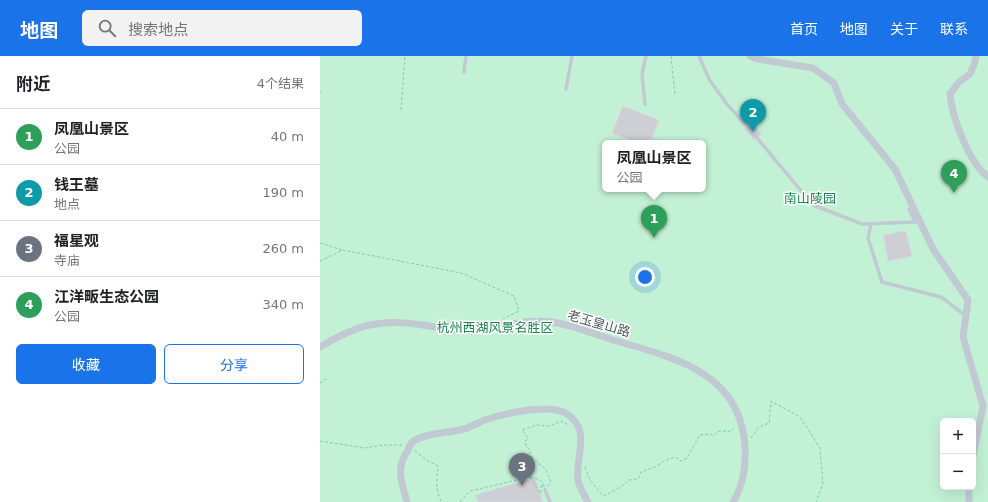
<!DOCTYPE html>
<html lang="zh">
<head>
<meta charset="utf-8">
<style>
  body { margin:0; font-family:"DejaVu Sans","Noto Sans SC",sans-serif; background:#f2f2f2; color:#202124 }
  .controls { position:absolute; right:12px; bottom:12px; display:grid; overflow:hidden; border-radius:6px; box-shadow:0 4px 16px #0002 }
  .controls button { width:36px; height:36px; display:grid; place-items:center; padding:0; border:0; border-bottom:1px solid #e0e0e0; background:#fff; color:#202124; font:20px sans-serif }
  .you { position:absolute; left:325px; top:221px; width:14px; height:14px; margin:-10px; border:3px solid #fff; border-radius:50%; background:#1a73e8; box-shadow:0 0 0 6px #1a73e833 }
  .badge { display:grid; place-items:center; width:26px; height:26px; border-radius:50%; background:#1a73e8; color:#fff; font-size:13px; font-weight:700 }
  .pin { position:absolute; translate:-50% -33px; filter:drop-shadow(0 1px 2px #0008) }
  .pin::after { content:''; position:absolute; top:21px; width:14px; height:12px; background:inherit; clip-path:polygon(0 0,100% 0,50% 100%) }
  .popup { position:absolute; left:282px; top:84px; width:104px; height:52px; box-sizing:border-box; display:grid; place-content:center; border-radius:6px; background:#fff; filter:drop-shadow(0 1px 3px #0005); font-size:13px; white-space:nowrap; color:#757577 }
  .popup b { font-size:15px; color:#202124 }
  .popup::after { content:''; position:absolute; left:50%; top:100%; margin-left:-8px; border:8px solid transparent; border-top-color:#fff }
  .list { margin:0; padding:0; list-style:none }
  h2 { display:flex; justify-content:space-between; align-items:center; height:52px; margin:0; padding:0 16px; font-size:17px }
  h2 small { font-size:13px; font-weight:400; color:#757577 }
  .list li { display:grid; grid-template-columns:26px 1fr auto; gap:12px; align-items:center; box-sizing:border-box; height:56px; padding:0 16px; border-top:1px solid #e0e0e0 }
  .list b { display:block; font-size:15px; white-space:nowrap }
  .list p { margin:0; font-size:13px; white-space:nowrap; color:#757577 }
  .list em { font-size:13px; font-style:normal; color:#757577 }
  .actions { display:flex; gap:8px; padding:12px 16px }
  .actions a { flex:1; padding:9px 0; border:1px solid #1a73e8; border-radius:6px; text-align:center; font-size:14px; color:#1a73e8 }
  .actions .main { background:#1a73e8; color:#fff }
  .icon { flex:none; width:22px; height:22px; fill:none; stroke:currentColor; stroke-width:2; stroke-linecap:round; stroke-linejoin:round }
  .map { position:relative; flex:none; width:668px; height:446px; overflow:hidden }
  header { display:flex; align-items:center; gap:24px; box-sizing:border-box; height:56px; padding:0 20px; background:#1a73e8; color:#fff }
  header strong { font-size:19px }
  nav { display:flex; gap:22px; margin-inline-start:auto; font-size:14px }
  .search { width:280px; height:36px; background:#f2f2f2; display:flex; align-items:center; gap:10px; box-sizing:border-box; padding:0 14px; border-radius:6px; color:#757577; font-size:15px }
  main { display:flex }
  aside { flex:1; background:#fff }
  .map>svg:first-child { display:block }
  .green { fill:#c3f1d5; fill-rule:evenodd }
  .building { fill:#cdcfd5; stroke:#d7d9de }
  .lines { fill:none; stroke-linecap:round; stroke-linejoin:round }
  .path { stroke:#7ad0a6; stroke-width:1; stroke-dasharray:3 2; stroke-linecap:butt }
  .lane { stroke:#c1cad2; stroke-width:3.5 }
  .street { stroke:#c1cad2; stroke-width:7 }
  .labels { text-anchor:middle; stroke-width:3; stroke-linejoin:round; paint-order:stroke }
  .park-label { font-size:13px; fill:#17864f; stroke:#fff }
  .street-label { font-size:13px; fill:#4a5661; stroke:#fff }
</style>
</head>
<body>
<header>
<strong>地图</strong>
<div class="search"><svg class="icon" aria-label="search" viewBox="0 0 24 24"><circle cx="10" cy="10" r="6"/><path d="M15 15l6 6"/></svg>搜索地点</div>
<nav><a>首页</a><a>地图</a><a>关于</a><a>联系</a></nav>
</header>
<main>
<aside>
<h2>附近<small>4个结果</small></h2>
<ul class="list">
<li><span class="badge" style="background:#2e9e5b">1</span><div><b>凤凰山景区</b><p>公园</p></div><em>40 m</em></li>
<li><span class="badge" style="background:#0f9aa8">2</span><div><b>钱王墓</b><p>地点</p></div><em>190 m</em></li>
<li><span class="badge" style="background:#6b7280">3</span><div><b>福星观</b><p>寺庙</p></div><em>260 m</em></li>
<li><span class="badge" style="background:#2e9e5b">4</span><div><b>江洋畈生态公园</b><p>公园</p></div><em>340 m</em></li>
</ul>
<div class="actions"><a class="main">收藏</a><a>分享</a></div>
</aside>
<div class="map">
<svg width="668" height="446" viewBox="0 0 668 446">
  <rect width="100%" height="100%" fill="#f5f3f3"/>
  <!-- green -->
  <path class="green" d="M 0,0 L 668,0 L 668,446 L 0,446 ZM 285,87 L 383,87 L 383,133 L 285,133 ZM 623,365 L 653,365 L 653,431 L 623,431 Z"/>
  <!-- building -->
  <g class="building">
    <polygon points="303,50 339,64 330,87 317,87 292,77"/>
    <polygon points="433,67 442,78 434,84 425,73"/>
    <polygon points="586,175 592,200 568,205 563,179"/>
    <polygon points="215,421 223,446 158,446 156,439"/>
  </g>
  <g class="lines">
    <!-- path -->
    <g class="path">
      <polyline points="351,0 355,39"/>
      <polyline points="0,36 1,35"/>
      <polyline points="81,54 85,0"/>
      <polyline points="0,187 22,194"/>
      <polyline points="0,205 23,194 141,217 194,240 199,255 183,263"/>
      <polyline points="0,327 8,322"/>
      <polyline points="431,382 439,371 449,367 451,345 480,361 500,392 503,427 496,446"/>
      <polyline points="0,385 45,392 63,389 83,389"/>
      <path d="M 95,395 L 108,405 L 117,409 C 119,415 117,417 117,423 C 116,430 118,441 122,446"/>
      <path d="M 265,411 L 270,424 L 283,440 C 289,438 305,429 309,424 L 318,423 L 321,416 L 335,411 L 346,404 L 355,401 L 361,405 L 367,402 L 380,379 L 390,378 L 393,380 L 399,375 L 410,375 L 414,373"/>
      <path d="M 210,421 C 219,423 224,425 225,434 L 221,428 L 221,437 L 220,437 Z"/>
      <polyline points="228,430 231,426 226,414 211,400 209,393 205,388 205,385 207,384 208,382 202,374 217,369 229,370 242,365 250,370"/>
      <polyline points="140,446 150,435 210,421"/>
    </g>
    <!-- lane -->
    <g class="lane">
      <polyline points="379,0 389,23 406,47 427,70 493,149 542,168 595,166 589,153"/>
      <polyline points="144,16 146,0"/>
      <polyline points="246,33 252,0"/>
      <polyline points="325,48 322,18 326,0"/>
      <polyline points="551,168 548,182 562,226 621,241 646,260"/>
      <polyline points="225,434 230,446"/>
    </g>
    <!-- street -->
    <g class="street">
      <polyline points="430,0 437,3 493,12 514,27 522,48 575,113 613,193 648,244 643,281 663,350 653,400"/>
      <path d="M 656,0 L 655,6 L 650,18 L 639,26 L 630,38 C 632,61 649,107 668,121"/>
      <path d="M 0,291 C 37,269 60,262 103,269 C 116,271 129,275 142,275 C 172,275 201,262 232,266 C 252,269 271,277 290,283 C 350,301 421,314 425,391 C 426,410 423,430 413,446"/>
      <polyline points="649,431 649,446"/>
      <path d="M 87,446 C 82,426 75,413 88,394 C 89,391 92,386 95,384 C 107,377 126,377 140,374 C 148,373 157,367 165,364 C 183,358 225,348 243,356 C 246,357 250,360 253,363 C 269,378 255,404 258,424 C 259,431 264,439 268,446"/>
    </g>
  </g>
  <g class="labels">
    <!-- park labels -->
    <g class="park-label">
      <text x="490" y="147">南山陵园</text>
      <text x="175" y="276">杭州西湖风景名胜区</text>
    </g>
    <!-- street labels -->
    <g class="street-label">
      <text transform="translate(279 267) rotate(16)" y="5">老玉皇山路</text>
    </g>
  </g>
</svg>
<div class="controls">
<button>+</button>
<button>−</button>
</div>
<div class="you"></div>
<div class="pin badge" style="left:334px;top:182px;background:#2e9e5b">1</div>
<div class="popup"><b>凤凰山景区</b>公园</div>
<div class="pin badge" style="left:433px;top:76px;background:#0f9aa8">2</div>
<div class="pin badge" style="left:202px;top:430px;background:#6b7280">3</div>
<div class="pin badge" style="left:634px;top:137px;background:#2e9e5b">4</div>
</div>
</main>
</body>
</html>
